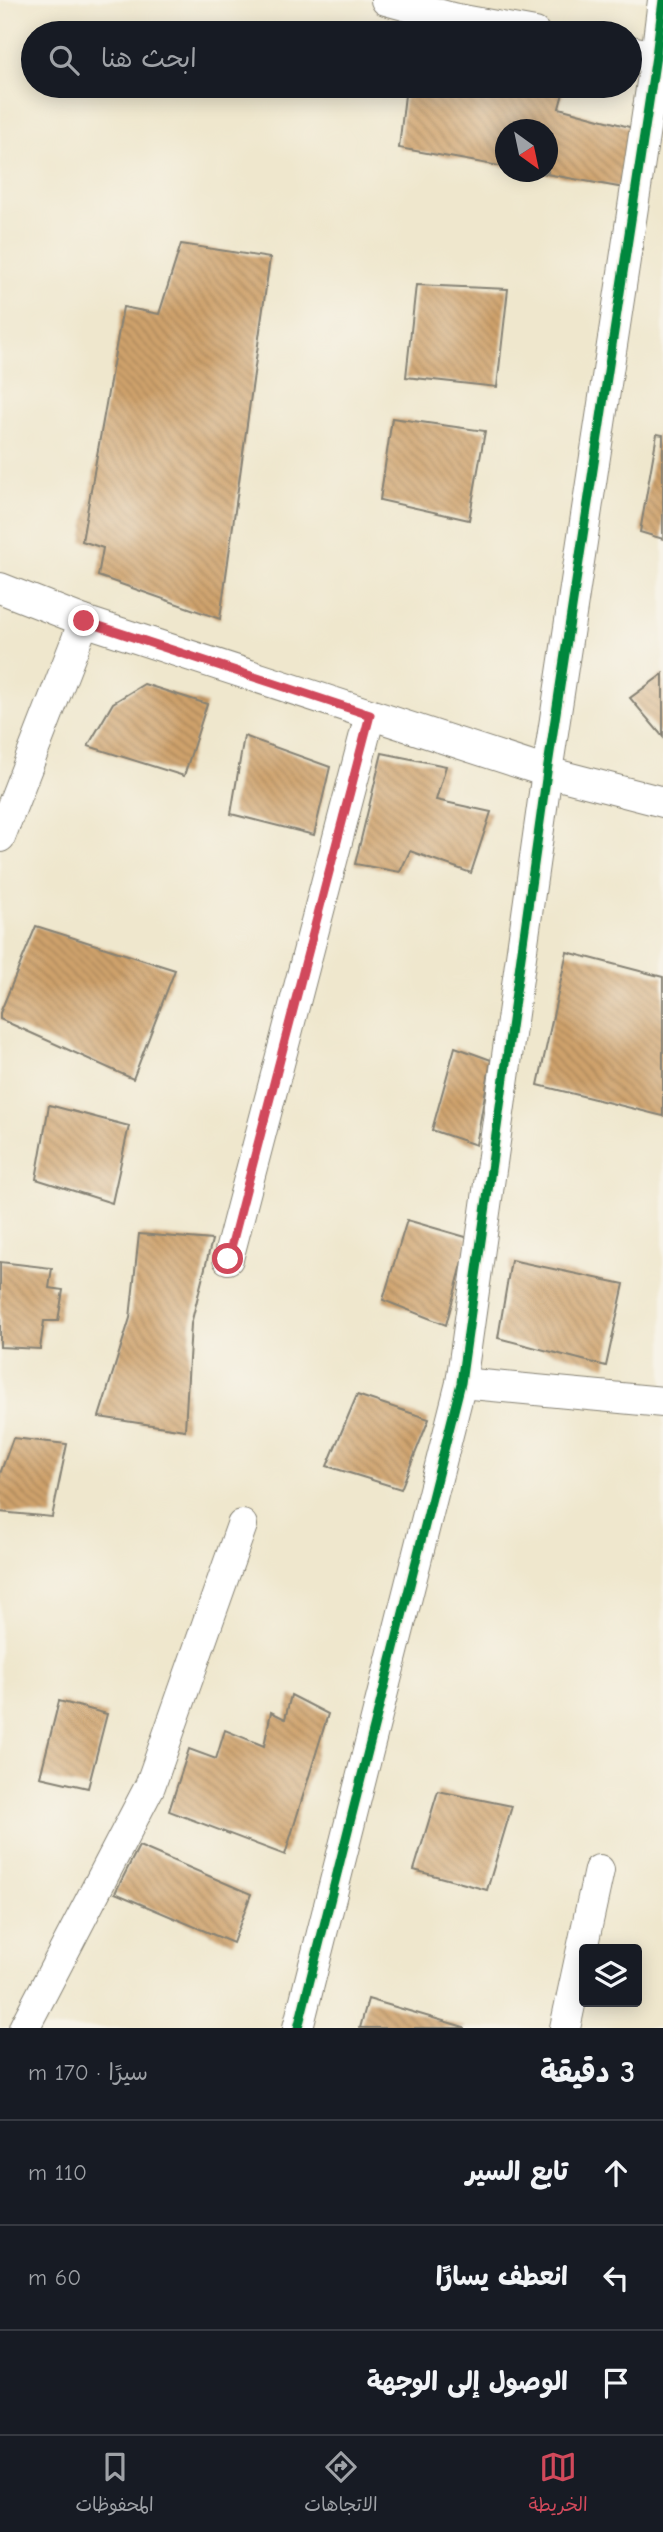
<!DOCTYPE html>
<html lang="ar">
<head>
<meta charset="utf-8">
<style>
  body { margin:0; font-family:"Comic Neue","Playpen Sans Arabic",sans-serif; background:#242831; color:#f1f3f6; direction:rtl }
  .controls { position:absolute; right:21px; bottom:21px; display:grid; overflow:hidden; border-radius:7px; box-shadow:0 4px 18px #0003 }
  .controls button { width:63px; height:63px; display:grid; place-items:center; padding:0; border:0; border-bottom:2px solid #363941; background:#171b24; color:#f1f3f6; font:35px sans-serif }
  .compass { position:absolute; left:495px; top:119px; width:63px; height:63px; border-radius:50%; background:#171b24; box-shadow:0 4px 18px #0003; rotate:147deg }
  .stop { position:absolute; width:21px; height:21px; margin:-16px; border:5px solid #d1495b; border-radius:50%; background:#fff }
  .stop.end { background:#d1495b; border-color:#fff; box-shadow:0 2px 7px #0008 }
  .list { margin:0; padding:0; list-style:none }
  h2 { display:flex; justify-content:space-between; align-items:center; height:91px; margin:0; padding:0 28px; font-size:30px }
  h2 small { font-size:23px; font-weight:400; color:#9ea1a6 }
  .list li { display:grid; grid-template-columns:46px 1fr auto; gap:21px; align-items:center; box-sizing:border-box; height:105px; padding:0 28px; border-top:2px solid #363941 }
  .list b { display:block; font-size:26px; white-space:nowrap }
  .list em { font-size:23px; font-style:normal; color:#9ea1a6 }
  .icon { flex:none; width:38px; height:38px; fill:none; stroke:currentColor; stroke-width:2; stroke-linecap:round; stroke-linejoin:round }
  .map { position:relative; flex:none; width:663px; height:2028px; overflow:hidden; direction:ltr }
  .search { position:absolute; background:#171b24; box-shadow:0 4px 18px #0003; left:21px; right:21px; top:21px; height:77px; display:flex; align-items:center; gap:18px; box-sizing:border-box; padding:0 24px; border-radius:38px; color:#9ea1a6; font-size:26px }
  .sheet { height:406px; background:#171b24 }
  nav { display:flex; justify-content:space-around; align-items:center; box-sizing:border-box; height:98px; border-top:2px solid #363941; background:#171b24; font-size:19px; color:#9ea1a6 }
  nav a { display:grid; justify-items:center; gap:4px }
  nav .on { color:#d1495b }
  .map>svg:first-child { display:block }
  .building { fill:url(#building-back-hatch) }
  .lines { fill:none; stroke-linecap:round; stroke-linejoin:round }
  .street-casing { stroke:#868274; stroke-width:32 }
  .street { stroke:#fff; stroke-width:30 }
  .cycleway-casing { stroke:#f7f3e8; stroke-width:13 }
  .cycleway { stroke:#00873e; stroke-width:9 }
  .route { stroke:#d1495b; stroke-width:9 }
</style>
</head>
<body>
<div class="map">
<svg width="663" height="2028" viewBox="0 0 663 2028">
  <defs>
    <pattern id="building-back-hatch" width="6" height="6" patternUnits="userSpaceOnUse" patternTransform="scale(1.75)"><rect width="6" height="6" fill="#cfa26c"/><path d="M-1 5l2 2M0 0l6 6M5-1l2 2" fill="none" stroke="#a78358"/></pattern>
  </defs>
  <rect width="100%" height="100%" fill="#f7f3e8"/>
  <filter id="ink" filterUnits="userSpaceOnUse"><feTurbulence type="fractalNoise" baseFrequency=".0143" numOctaves="2"/><feDisplacementMap in="SourceGraphic" scale="14" xChannelSelector="R" yChannelSelector="G"/><feConvolveMatrix kernelMatrix="1 2 1 2 8 2 1 2 1" color-interpolation-filters="sRGB"/></filter>
  <filter id="wash" filterUnits="userSpaceOnUse"><feTurbulence type="fractalNoise" baseFrequency=".00686" numOctaves="4" result="noise"/><feDisplacementMap in="SourceGraphic" scale="28" xChannelSelector="R" yChannelSelector="G"/><feGaussianBlur stdDeviation="1.57" result="paint"/><feColorMatrix in="noise" values="0 0 0 0 0 0 0 0 0 0 0 0 0 0 0 0 0 1.4 0 .05"/><feComposite in="paint" operator="in"/></filter>
  <g filter="url(#wash)">
    <rect width="100%" height="100%" fill="#efe7cd"/>
    <g id="blocks">
      <!-- building -->
      <g class="building">
        <polygon points="406,86 565,86 559,108 633,128 624,188 541,173 548,172 548,130 505,130 505,167 399,148"/>
        <polygon points="181,244 270,258 220,619 98,576 103,548 82,541 123,307 159,314"/>
        <polygon points="416,285 508,289 497,387 406,377"/>
        <polygon points="392,418 485,431 469,520 380,500"/>
        <polygon points="657,434 663,435 663,539 640,532"/>
        <polygon points="663,674 663,737 630,698"/>
        <polygon points="144,684 207,704 184,776 88,746 113,703"/>
        <polygon points="244,736 330,767 314,835 231,814"/>
        <polygon points="382,753 446,766 436,800 491,812 471,873 410,851 400,872 355,864"/>
        <polygon points="36,926 175,970 133,1079 0,1019 0,1013"/>
        <polygon points="567,952 663,977 663,1116 538,1085"/>
        <polygon points="455,1047 491,1060 476,1145 432,1130"/>
        <polygon points="49,1105 129,1126 112,1203 36,1179"/>
        <polygon points="407,1220 469,1238 446,1325 383,1300"/>
        <polygon points="139,1234 212,1240 191,1324 185,1430 99,1417 130,1318"/>
        <polygon points="511,1260 624,1284 606,1366 498,1338"/>
        <polygon points="0,1262 52,1268 49,1288 63,1290 58,1321 44,1321 40,1349 0,1347"/>
        <polygon points="357,1395 429,1419 401,1489 327,1466"/>
        <polygon points="13,1438 67,1444 52,1517 0,1512 0,1474"/>
        <polygon points="291,1695 328,1714 285,1855 169,1811 189,1749 216,1759 225,1730 264,1746 271,1712 285,1719"/>
        <polygon points="59,1701 107,1714 88,1788 40,1777"/>
        <polygon points="438,1791 512,1806 487,1890 414,1870"/>
        <polygon points="139,1846 251,1894 233,1943 115,1893"/>
        <polygon points="368,1999 464,2027 464,2028 360,2028"/>
      </g>
    </g>
  </g>
  <g filter="url(#ink)">
    <use href="#blocks" fill-opacity="0" stroke="#868274" stroke-width="2"/>
    <g class="lines">
      <!-- street casing -->
      <g class="street-casing">
        <g id="street">
          <polyline points="386,0 452,18 535,33"/>
          <polyline points="630,51 663,57"/>
          <polyline points="0,588 84,621 547,772 663,802"/>
          <polyline points="0,837 84,621"/>
          <polyline points="228,1259 370,715"/>
          <polyline points="461,1383 663,1402"/>
          <polyline points="24,2028 150,1786 242,1525"/>
          <polyline points="298,2028 461,1383 547,772 656,56 663,0"/>
          <polyline points="565,2028 599,1870"/>
        </g>
      </g>
      <!-- street -->
      <use href="#street" class="street"/>
      <!-- cycleway casing -->
      <g class="cycleway-casing">
        <polyline id="cycleway" points="298,2028 461,1383 547,772 656,56 663,0"/>
      </g>
      <!-- cycleway -->
      <use href="#cycleway" class="cycleway"/>
    </g>
  </g>
  <g class="lines" filter="url(#ink)">
    <!-- route -->
    <polyline class="route" points="84,621 370,715 228,1259"/>
  </g>
</svg>
<div class="controls">
<button><svg class="icon" aria-label="layers" viewBox="0 0 24 24"><path d="M12 4l9 5-9 5-9-5zM3 14l9 5 9-5"/></svg></button>
</div>
<svg class="compass" viewBox="-18 -18 36 36"><path d="M0-13l5 13h-10z" fill="#e53935"/><path d="M0 13l5-13h-10z" fill="#9ea1a6"/></svg>
<div class="stop" style="left:228px;top:1259px"></div>
<div class="stop end" style="left:84px;top:621px"></div>
<div class="search"><svg class="icon" aria-label="search" viewBox="0 0 24 24"><circle cx="10" cy="10" r="6"/><path d="M15 15l6 6"/></svg>ابحث هنا</div>
</div>
<section class="sheet">
<h2>3 دقيقة<small>سيرًا · 170 m</small></h2>
<ul class="list">
<li><svg class="icon" aria-label="ahead" viewBox="0 0 24 24"><path d="M12 20V5M6 11l6-6 6 6"/></svg><div><b>تابع السير</b></div><em>110 m</em></li>
<li><svg class="icon" aria-label="left" viewBox="0 0 24 24"><path d="M17 20v-9H6M10 6l-5 5 5 5"/></svg><div><b>انعطف يسارًا</b></div><em>60 m</em></li>
<li><svg class="icon" aria-label="arrive" viewBox="0 0 24 24"><path d="M6 21V4h12l-3 4 3 4H6"/></svg><div><b>الوصول إلى الوجهة</b></div></li>
</ul>
</section>
<nav>
<a class="on"><svg class="icon" aria-label="map" viewBox="0 0 24 24"><path d="M3 6l6-2 6 2 6-2v14l-6 2-6-2-6 2zM9 4v14M15 6v14"/></svg>الخريطة</a>
<a><svg class="icon" aria-label="directions" viewBox="0 0 24 24"><path d="M12 3l9 9-9 9-9-9zM9 14v-3h6M13 9l2 2-2 2"/></svg>الاتجاهات</a>
<a><svg class="icon" aria-label="saved" viewBox="0 0 24 24"><path d="M7 4h10v16l-5-4-5 4z"/></svg>المحفوظات</a>
</nav>
</body>
</html>
